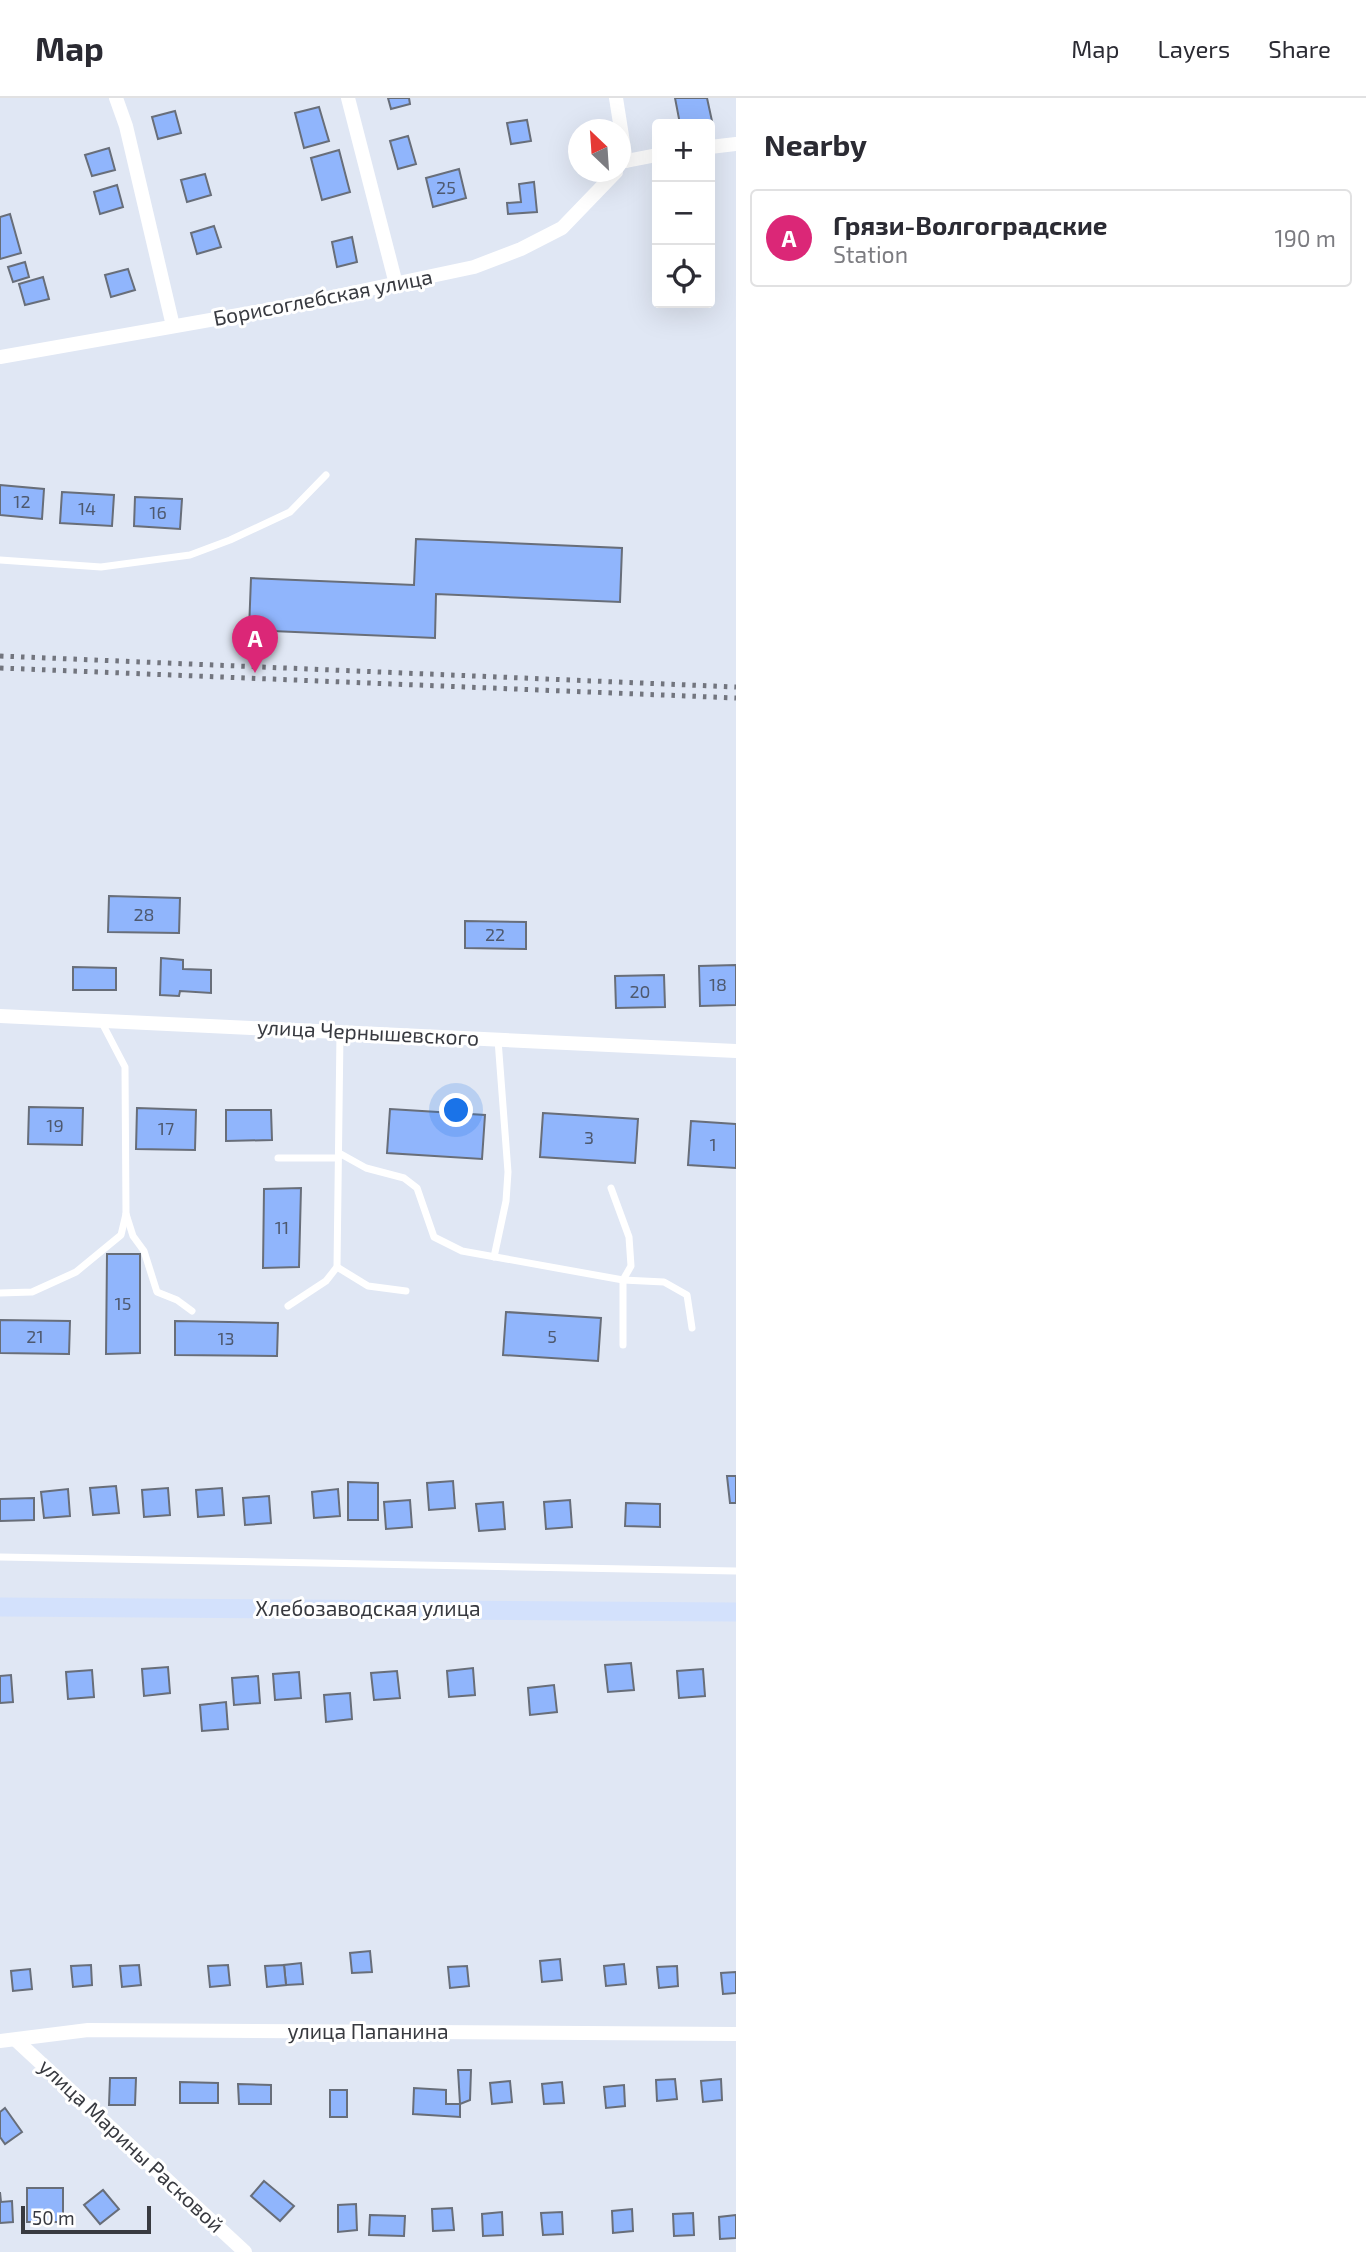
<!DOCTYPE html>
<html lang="en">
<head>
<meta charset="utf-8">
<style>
  body { margin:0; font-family:"Exo 2",sans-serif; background:#f7f7f7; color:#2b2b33 }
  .controls { position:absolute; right:21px; top:21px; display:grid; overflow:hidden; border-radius:7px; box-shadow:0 7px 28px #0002 }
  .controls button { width:63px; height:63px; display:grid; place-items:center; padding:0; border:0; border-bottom:2px solid #e1e1e2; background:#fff; color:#2b2b33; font:35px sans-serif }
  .compass { position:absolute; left:568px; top:21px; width:63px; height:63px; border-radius:50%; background:#fff; box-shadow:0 7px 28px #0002; rotate:335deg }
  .scale { position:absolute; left:21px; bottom:18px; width:130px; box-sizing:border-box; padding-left:7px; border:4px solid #383a40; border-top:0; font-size:19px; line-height:24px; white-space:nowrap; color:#383a40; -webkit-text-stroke:5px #fff; paint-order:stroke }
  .you { position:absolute; left:457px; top:1013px; width:24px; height:24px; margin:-18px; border:5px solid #fff; border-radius:50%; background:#1a73e8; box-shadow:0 0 0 10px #1a73e833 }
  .badge { display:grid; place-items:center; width:46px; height:46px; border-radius:50%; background:#db2777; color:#fff; font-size:23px; font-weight:700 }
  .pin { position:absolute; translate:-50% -58px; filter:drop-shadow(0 2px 4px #0008) }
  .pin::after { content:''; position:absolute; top:37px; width:24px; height:21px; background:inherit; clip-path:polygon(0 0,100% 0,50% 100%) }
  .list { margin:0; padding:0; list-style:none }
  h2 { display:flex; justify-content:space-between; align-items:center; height:91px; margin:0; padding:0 28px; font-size:30px }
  h2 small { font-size:23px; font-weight:400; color:#7c7c81 }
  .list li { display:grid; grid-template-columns:46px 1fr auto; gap:21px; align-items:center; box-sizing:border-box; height:98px; margin:0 14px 14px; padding:0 14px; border:2px solid #e1e1e2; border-radius:7px }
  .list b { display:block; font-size:26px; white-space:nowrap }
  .list p { margin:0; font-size:23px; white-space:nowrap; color:#7c7c81 }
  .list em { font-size:23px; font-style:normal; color:#7c7c81 }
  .icon { flex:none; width:38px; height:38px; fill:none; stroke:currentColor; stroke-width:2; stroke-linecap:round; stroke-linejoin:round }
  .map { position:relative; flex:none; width:736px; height:2154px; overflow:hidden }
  header { display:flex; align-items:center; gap:42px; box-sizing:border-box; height:98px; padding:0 35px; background:#fff; border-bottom:2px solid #e1e1e2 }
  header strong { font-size:33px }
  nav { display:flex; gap:38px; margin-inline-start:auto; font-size:24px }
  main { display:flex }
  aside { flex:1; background:#fff }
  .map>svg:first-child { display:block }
  .building { fill:#90b5fc; stroke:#686e79; stroke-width:2 }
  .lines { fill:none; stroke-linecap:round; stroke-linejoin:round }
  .lane { stroke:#fff; stroke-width:7 }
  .street { stroke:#fff; stroke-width:14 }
  .secondary { stroke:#d3e1fc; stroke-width:19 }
  .rail { stroke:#72757e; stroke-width:5; stroke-dasharray:3.5 7; stroke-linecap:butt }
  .labels { text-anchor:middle; stroke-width:6; stroke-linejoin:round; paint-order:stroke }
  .number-label { font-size:18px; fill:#4e596f }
  .street-label { font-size:21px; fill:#383a40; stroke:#fff }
</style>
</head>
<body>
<header>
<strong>Map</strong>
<nav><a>Map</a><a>Layers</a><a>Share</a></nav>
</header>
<main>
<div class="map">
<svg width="736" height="2154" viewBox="0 0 736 2154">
  <rect width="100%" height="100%" fill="#e0e7f4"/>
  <!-- building -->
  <g class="building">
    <polygon points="388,0 409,0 410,6 391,11"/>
    <polygon points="675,0 707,0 712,23 680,26"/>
    <polygon points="319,9 329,43 304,50 295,15"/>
    <polygon points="175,13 181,35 158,41 152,19"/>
    <polygon points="527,22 531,43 511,46 507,25"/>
    <polygon points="408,38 416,66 398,71 390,43"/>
    <polygon points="109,50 115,72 92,78 85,57"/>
    <polygon points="339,52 350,94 322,102 311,60"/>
    <polygon points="459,71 466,100 433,109 426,80"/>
    <polygon points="205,76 211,97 187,104 181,82"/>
    <polygon points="534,84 537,114 508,116 507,105 521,104 519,86"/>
    <polygon points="117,87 123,109 100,116 94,94"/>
    <polygon points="10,116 21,155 0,161 0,119"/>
    <polygon points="214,128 221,149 197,156 191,135"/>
    <polygon points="352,139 357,164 337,169 332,144"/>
    <polygon points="25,164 29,179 13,184 8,169"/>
    <polygon points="128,171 135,192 111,199 105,177"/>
    <polygon points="43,179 49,201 25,207 19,186"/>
    <polygon points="0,387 44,391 42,421 0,417"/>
    <polygon points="62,394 114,397 112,428 60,425"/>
    <polygon points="135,399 182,401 180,431 134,428"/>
    <polygon points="416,441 622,450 620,504 436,496 435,540 249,532 251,480 414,487"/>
    <polygon points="109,798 180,800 179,835 108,834"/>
    <polygon points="465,823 526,824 526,851 465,850"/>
    <polygon points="161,860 183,862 183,871 211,872 211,895 180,893 179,898 160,897"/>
    <polygon points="736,867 736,907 700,908 699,868"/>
    <polygon points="73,869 116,870 116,892 73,892"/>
    <polygon points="664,877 665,909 616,910 615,878"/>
    <polygon points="29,1009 83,1010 82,1047 28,1046"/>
    <polygon points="137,1010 196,1012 195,1052 136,1051"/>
    <polygon points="390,1011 485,1017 482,1061 387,1055"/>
    <polygon points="226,1012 271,1012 272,1042 226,1043"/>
    <polygon points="543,1015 638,1021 635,1065 540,1059"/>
    <polygon points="691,1023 736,1026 736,1070 688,1067"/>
    <polygon points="301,1090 299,1169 263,1170 264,1091"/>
    <polygon points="107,1156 140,1156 140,1255 106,1256"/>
    <polygon points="506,1214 601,1220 598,1263 503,1257"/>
    <polygon points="0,1222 70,1223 69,1256 0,1255"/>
    <polygon points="175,1223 278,1225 277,1258 175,1257"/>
    <polygon points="727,1378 736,1378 736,1405 730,1405"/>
    <polygon points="453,1383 455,1410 429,1412 427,1385"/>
    <polygon points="348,1384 378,1385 378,1422 348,1422"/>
    <polygon points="116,1388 119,1415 93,1417 90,1390"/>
    <polygon points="168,1390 170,1417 144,1419 142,1392"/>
    <polygon points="222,1390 224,1417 198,1419 196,1392"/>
    <polygon points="68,1391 70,1418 44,1420 41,1394"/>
    <polygon points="338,1391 340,1418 314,1420 312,1394"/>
    <polygon points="269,1398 271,1425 245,1427 243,1400"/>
    <polygon points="34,1400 34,1422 0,1423 0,1401"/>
    <polygon points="410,1402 412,1429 386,1431 384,1404"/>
    <polygon points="570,1402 572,1429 546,1431 544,1404"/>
    <polygon points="503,1404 505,1431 479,1433 476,1406"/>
    <polygon points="626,1405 660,1406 660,1429 625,1428"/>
    <polygon points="631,1565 634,1592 608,1594 605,1567"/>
    <polygon points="168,1569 170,1595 144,1598 142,1571"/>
    <polygon points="473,1570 475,1597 449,1599 447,1573"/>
    <polygon points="703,1571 705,1598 679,1600 677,1573"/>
    <polygon points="92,1572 94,1599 68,1601 66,1574"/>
    <polygon points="397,1573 400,1600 374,1602 371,1575"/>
    <polygon points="299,1574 301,1600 275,1602 273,1576"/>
    <polygon points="11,1577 13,1604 0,1605 0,1578"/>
    <polygon points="258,1578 260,1605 234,1607 232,1580"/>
    <polygon points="554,1587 557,1614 530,1617 528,1590"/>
    <polygon points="350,1595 352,1621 326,1624 324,1597"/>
    <polygon points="226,1604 228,1631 202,1633 200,1607"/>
    <polygon points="370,1853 372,1874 352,1875 350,1855"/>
    <polygon points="560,1861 562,1882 542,1884 540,1863"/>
    <polygon points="301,1865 303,1886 286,1887 284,1867"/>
    <polygon points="624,1866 626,1886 606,1888 604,1868"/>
    <polygon points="91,1867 92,1887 73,1889 71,1868"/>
    <polygon points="139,1867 141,1887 122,1889 120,1868"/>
    <polygon points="228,1867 230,1887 210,1889 208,1868"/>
    <polygon points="284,1867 286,1887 267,1889 265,1868"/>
    <polygon points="467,1868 469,1888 450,1890 448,1869"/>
    <polygon points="677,1868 678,1888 659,1890 657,1869"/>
    <polygon points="30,1871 32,1891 13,1893 11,1873"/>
    <polygon points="736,1874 736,1895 723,1896 721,1875"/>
    <polygon points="458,1972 471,1972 470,2002 460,2006 460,2019 413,2016 414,1990 446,1992 446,2006 460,2006"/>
    <polygon points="110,1980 136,1980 135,2007 109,2007"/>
    <polygon points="675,1981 677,2001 657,2003 656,1982"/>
    <polygon points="721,1981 722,2002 703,2004 701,1983"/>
    <polygon points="510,1983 512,2004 492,2006 490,1985"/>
    <polygon points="180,1984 218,1985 218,2005 180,2005"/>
    <polygon points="562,1984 564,2005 544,2006 542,1986"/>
    <polygon points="238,1986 271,1987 271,2006 239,2006"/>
    <polygon points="624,1987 625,2008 606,2010 604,1989"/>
    <rect x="330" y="1992" width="17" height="27"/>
    <polygon points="5,2010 22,2034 5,2046 0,2039 0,2014"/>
    <polygon points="264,2083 294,2108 280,2123 251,2098"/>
    <rect x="27" y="2090" width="36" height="34"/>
    <polygon points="103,2092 119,2111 100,2126 84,2107"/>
    <polygon points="0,2094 1,2104 12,2103 13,2124 0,2125"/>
    <polygon points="356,2106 357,2132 338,2134 338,2107"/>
    <polygon points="452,2110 454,2132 433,2133 432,2111"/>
    <polygon points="632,2111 633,2133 613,2135 612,2113"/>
    <polygon points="502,2114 503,2137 483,2138 482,2116"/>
    <polygon points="562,2114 563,2136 543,2137 541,2115"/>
    <polygon points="693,2115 694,2137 674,2138 673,2116"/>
    <polygon points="370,2117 405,2118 404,2138 369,2137"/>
    <polygon points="736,2117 736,2140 720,2141 719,2119"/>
  </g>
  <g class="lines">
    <!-- lane -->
    <g class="lane">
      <polyline points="0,462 101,469 190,457 230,442 290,414 326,377"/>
      <polyline points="339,1055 366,1070 404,1080 417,1090 434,1139 462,1153 623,1182 664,1184 687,1197 692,1230"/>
      <polyline points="278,1060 338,1060"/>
      <polyline points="611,1090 629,1139 631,1168 623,1182 623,1247"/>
      <polyline points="126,1116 133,1138 144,1153 157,1194 177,1202 192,1213"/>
      <polyline points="494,1159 506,1103 508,1074 498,942"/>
      <polyline points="337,1169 368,1188 406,1193"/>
      <polyline points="0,1195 32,1194 76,1174 121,1137 126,1116 125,969 101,923"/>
      <polyline points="288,1208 326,1183 337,1169 340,935"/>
      <polyline points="0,1459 736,1473"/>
    </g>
    <!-- street -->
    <g class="street">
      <polyline points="116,0 126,28 173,228"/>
      <polyline points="348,0 396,186"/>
      <polyline points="616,0 626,63"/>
      <polyline points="710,49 736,46"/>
      <polyline points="626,63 657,57"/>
      <polyline points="0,259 290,208 474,169 521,151 562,130 616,74"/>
      <polyline points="0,918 736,953"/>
      <polyline points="0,1943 88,1932 736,1936"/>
      <polyline points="17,1943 245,2154"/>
    </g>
    <!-- secondary -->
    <polyline class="secondary" points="0,1509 736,1514"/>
    <!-- rail -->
    <g class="rail">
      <polyline points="0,558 736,589"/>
      <polyline points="0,570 736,600"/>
    </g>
  </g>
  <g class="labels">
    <!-- number labels -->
    <g class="number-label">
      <text x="446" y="96">25</text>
      <text x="22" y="410">12</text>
      <text x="87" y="417">14</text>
      <text x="158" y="421">16</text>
      <text x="144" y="823">28</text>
      <text x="495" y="843">22</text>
      <text x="718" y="893">18</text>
      <text x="640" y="900">20</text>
      <text x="55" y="1034">19</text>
      <text x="166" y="1037">17</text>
      <text x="589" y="1046">3</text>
      <text x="713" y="1053">1</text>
      <text x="282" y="1136">11</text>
      <text x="123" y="1212">15</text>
      <text x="35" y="1245">21</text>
      <text x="552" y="1245">5</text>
      <text x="226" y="1247">13</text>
    </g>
    <!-- street labels -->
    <g class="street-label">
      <text transform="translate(323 200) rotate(-11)" y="7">Борисоглебская улица</text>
      <text transform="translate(368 935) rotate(3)" y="7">улица Чернышевского</text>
      <text x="368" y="1518">Хлебозаводская улица</text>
      <text x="368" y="1941">улица Папанина</text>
      <text transform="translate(131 2048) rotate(43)" y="7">улица Марины Расковой</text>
    </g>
  </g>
</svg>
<div class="controls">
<button>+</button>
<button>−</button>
<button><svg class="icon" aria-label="locate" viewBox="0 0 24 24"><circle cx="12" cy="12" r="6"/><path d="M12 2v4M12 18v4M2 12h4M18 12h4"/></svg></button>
</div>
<svg class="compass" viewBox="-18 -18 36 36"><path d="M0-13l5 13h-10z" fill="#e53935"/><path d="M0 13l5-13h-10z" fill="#7c7c81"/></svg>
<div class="scale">50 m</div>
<div class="you"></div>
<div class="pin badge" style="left:255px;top:575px">A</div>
</div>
<aside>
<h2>Nearby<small></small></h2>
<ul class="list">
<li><span class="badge">A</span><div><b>Грязи-Волгоградские</b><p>Station</p></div><em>190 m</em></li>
</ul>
</aside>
</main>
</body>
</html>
